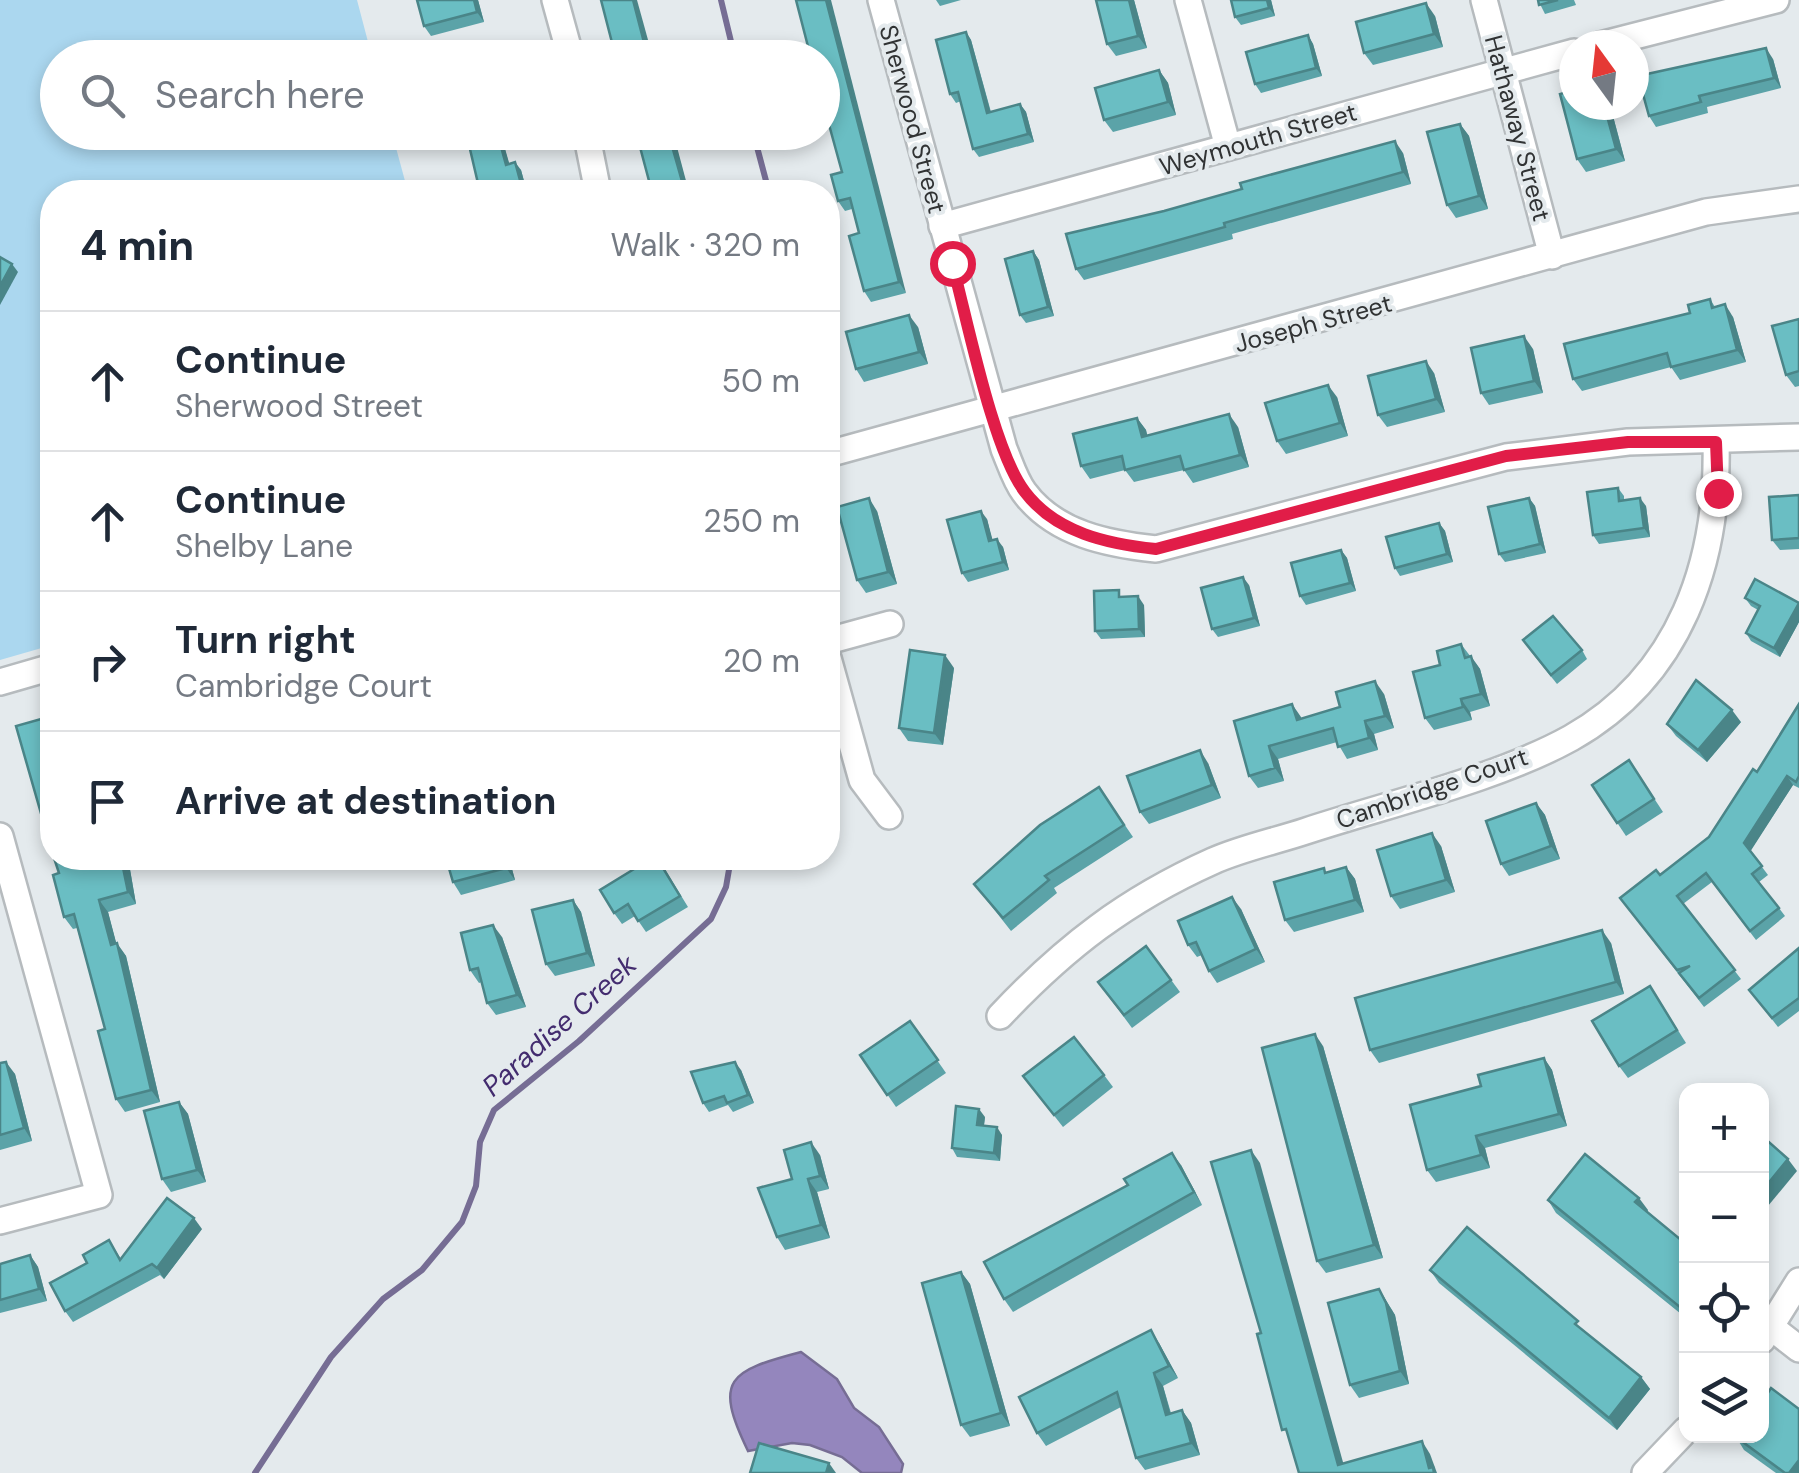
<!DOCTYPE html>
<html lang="en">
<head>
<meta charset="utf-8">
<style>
  body { margin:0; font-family:"DM Sans",sans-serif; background:#f2f2f3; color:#1f2937 }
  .controls { position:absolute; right:30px; bottom:30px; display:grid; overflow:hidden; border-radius:20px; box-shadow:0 5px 15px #0003 }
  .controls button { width:90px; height:90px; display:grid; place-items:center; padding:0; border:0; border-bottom:2px solid #e0e1e3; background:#fff; color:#1f2937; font:50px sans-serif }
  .compass { position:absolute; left:1559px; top:30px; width:90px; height:90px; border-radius:50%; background:#fff; box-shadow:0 5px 15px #0003; rotate:345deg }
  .stop { position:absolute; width:30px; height:30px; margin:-22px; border:8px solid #e11d48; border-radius:50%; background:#fff }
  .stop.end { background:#e11d48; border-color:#fff; box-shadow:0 2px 10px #0008 }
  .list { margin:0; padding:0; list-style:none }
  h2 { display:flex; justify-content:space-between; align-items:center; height:130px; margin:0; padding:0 40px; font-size:42px }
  h2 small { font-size:32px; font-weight:400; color:#747a83 }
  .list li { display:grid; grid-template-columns:65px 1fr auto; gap:30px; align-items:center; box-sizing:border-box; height:140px; padding:0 40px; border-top:2px solid #e0e1e3 }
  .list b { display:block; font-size:38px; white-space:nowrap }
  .list p { margin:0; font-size:32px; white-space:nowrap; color:#747a83 }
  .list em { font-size:32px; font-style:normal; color:#747a83 }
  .icon { flex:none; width:55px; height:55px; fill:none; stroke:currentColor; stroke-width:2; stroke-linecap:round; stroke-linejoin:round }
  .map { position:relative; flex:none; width:1799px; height:1473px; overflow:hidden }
  .search { position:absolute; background:#fff; box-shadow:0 5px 15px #0003; left:40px; top:40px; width:800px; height:110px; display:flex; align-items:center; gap:25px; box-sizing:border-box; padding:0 35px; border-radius:55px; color:#747a83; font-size:38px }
  .panel { position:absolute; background:#fff; box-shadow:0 5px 15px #0003; left:40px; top:180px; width:800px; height:690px; border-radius:40px }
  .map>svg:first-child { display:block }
  .green { fill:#abd7ef }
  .water { fill:#9486bd; stroke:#766d94; stroke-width:2.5 }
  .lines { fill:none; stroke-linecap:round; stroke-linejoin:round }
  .stream { stroke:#766d94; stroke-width:6 }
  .minor-casing { stroke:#b6bbbe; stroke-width:30 }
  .minor { stroke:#fff; stroke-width:25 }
  .wall { fill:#5ba3a8 }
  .shaded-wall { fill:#4a8588 }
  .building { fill:#6abec3; stroke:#4a8588; stroke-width:2.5 }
  .route { stroke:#e11d48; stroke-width:12 }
  .labels { text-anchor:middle; stroke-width:8; stroke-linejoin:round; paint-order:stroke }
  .street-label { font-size:25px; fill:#313334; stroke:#e4eaed }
  .water-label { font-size:28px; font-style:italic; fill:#432c6f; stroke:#e4eaed }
</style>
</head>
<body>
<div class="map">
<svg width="1799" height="1473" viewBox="0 0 1799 1473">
  <rect width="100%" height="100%" fill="#e4eaed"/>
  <!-- green -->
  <polygon class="green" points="0,0 357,0 372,57 58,58 58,132 392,133 408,192 52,192 52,645 0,660"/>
  <!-- water -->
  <path class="water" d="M 801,1352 L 837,1379 L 854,1408 L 879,1427 L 903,1464 L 901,1473 L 862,1473 L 842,1457 L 810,1445 L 792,1443 L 748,1451 C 713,1379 729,1371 801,1352 Z"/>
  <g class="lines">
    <!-- stream -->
    <g class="stream">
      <polyline points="721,0 735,58"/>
      <polyline points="753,132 769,192"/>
      <polyline points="255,1473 331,1357 383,1299 422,1270 462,1222 476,1186 480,1142 494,1110 579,1041 711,919 726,887 731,858"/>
    </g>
    <!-- minor casing -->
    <g class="minor-casing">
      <g id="minor">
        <polyline points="555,0 571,58"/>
        <path d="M 881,0 L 1004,449 C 1010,463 1015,480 1024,492 C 1055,534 1108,544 1156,549 L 1506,457 L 1628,442 L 1799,437"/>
        <polyline points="1188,0 1228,147"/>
        <polyline points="1484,0 1552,256"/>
        <polyline points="1600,45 1776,0"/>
        <polyline points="586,132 598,192"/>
        <polyline points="942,226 1574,52"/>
        <polyline points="828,454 1706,212 1799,199"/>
        <polyline points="828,641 890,624"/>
        <polyline points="828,658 862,780 889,816"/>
        <polyline points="0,682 52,667"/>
        <polyline points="0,836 99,1195 0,1221"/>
        <path d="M 1000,1016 C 1065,947 1126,900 1213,861 C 1242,848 1276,841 1306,831 C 1388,804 1497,779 1571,738 C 1681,676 1719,561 1716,442"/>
        <polyline points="1771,1327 1799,1349"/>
        <polyline points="1762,1340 1799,1281"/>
        <polyline points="1645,1473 1686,1430"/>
      </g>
    </g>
    <!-- minor -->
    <use href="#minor" class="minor"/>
  </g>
  <!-- wall -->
  <g class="wall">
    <polygon points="417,0 478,0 484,22 431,36 424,26"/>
    <polygon points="936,0 961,0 940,6"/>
    <polygon points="1134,0 1147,48 1116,56 1107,44"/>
    <polygon points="1231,0 1271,0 1275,16 1241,25 1235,17"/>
    <polygon points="1538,0 1574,0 1576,5 1545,14"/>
    <polygon points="1435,16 1443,47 1373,65 1364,53"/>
    <polygon points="966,32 971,40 991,112 1020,104 1026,112 1034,142 979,157 973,149 961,101 956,103 950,94"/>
    <polygon points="1308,35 1313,44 1322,76 1261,93 1255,84"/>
    <polygon points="1773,59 1781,88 1707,107 1708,113 1656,127 1649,116"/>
    <polygon points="1159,70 1168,83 1176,115 1113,132 1104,120"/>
    <polygon points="1574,105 1610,105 1625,161 1586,172 1577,159"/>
    <polygon points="1460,124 1469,136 1488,209 1456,218 1447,205"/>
    <polygon points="466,132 512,132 501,135 509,164 521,170 527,192 480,192"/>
    <polygon points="1403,153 1411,184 1232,234 1233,239 1084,280 1076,269 1164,211"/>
    <polygon points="842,172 906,293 871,302 864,291 859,233 852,209 845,211 838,201"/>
    <polygon points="1033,251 1039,260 1054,316 1026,323 1020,315"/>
    <polygon points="1710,299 1715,307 1733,317 1746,362 1680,380 1671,367 1582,391 1573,379 1690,313"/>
    <polygon points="1799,319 1799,386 1795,387 1786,375"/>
    <polygon points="918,327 928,364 864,382 856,369"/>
    <polygon points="1533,349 1543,393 1489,405 1481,393"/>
    <polygon points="1434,373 1445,412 1387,427 1378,415"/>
    <polygon points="1337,397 1348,436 1286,454 1277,441"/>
    <polygon points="1137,418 1146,430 1147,436 1238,427 1249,467 1193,483 1184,470 1134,482 1125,470 1090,479 1081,466"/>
    <polygon points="1618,488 1624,496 1624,500 1646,506 1650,537 1599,544 1593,535"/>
    <polygon points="1799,495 1799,549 1780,550 1772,540"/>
    <polygon points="1529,498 1535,506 1546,553 1505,562 1499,554"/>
    <polygon points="877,511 897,584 866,593 857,580"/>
    <polygon points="987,519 992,540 1003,547 1009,570 968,582 962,573"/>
    <polygon points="1439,523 1445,531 1453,562 1400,576 1395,568"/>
    <polygon points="1341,550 1347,558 1356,591 1306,605 1300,596"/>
    <polygon points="1249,585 1260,626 1218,637 1212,629"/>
    <polygon points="1745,598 1799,603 1799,622 1780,657 1751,641 1746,633 1758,610 1751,606"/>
    <polygon points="1144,605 1145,637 1101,639 1095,631"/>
    <polygon points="1461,644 1480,669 1490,706 1470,712 1472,720 1434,730 1425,718 1440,665"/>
    <polygon points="1529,649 1582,650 1587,659 1557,684"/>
    <polygon points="954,668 943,745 908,741 899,728"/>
    <polygon points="1384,694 1394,728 1374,734 1378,750 1347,759 1337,742 1278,759 1284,781 1258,788 1249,776 1292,704 1301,719"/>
    <polygon points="1799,704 1799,788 1793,785 1750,851 1768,875 1759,882 1785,916 1756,940 1712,882 1683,904 1741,979 1704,1007 1620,898 1660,875 1709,837 1757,772"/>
    <polygon points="1741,722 1707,762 1676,736 1667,724"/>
    <polygon points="1629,760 1663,812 1626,836 1592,785"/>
    <polygon points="1208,763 1221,798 1149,824 1140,812"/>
    <polygon points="1099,787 1133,837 1054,888 1057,893 1011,931 974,884"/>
    <polygon points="1536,803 1545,815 1560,859 1509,876 1501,864"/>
    <polygon points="1441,846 1455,892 1400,909 1391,896"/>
    <polygon points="54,858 128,858 136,904 108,912 116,943 126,956 160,1102 125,1112 116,1099 105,1029 77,928 73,929 64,917 59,873"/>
    <polygon points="446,858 509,858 515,880 461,895 453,882"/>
    <polygon points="637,858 658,858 688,907 646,932 635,916 622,924 614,913 639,866"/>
    <polygon points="1346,867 1355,879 1364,912 1294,932 1285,920 1327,872"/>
    <polygon points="573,900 581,912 595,966 555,976 546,964"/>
    <polygon points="1241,909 1265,962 1217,983 1209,971 1202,955 1197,957 1188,945"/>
    <polygon points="502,937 526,1007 496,1015 487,1003 482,982 479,983 470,970"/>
    <polygon points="1611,943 1624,994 1379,1063 1370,1050"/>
    <polygon points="1146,946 1180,992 1132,1028 1098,982"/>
    <polygon points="1799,948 1799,1011 1778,1027 1749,990"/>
    <polygon points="1650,986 1686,1043 1628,1078 1619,1066"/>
    <polygon points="910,1021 946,1073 896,1107 860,1055"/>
    <polygon points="1323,1046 1383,1258 1326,1273 1317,1261"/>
    <polygon points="1544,1058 1552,1070 1567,1126 1485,1148 1490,1168 1436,1182 1427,1170 1481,1086"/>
    <polygon points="0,1063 15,1074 32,1141 0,1150"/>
    <polygon points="741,1070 754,1103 733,1112 728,1105 709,1112 703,1103"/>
    <polygon points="1104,1075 1113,1087 1063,1127 1023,1076"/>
    <polygon points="179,1102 188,1114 206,1182 171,1192 162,1179"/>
    <polygon points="985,1117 984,1125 1002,1135 1000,1161 957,1157 952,1148"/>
    <polygon points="820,1155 829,1189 817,1192 830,1238 785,1250 777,1237 792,1179"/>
    <polygon points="1181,1165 1202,1205 1013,1312 1004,1299"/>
    <polygon points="1548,1200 1648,1210 1647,1212 1686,1244 1686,1318 1556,1213"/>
    <polygon points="202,1229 164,1279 160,1275 73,1322 65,1311 87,1263 109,1240 121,1259"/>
    <polygon points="30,1255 38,1267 47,1301 0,1313 0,1264"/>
    <polygon points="1430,1270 1641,1377 1650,1389 1617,1430 1439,1283"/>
    <polygon points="961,1272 970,1284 1010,1426 970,1437 961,1425"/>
    <polygon points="1379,1289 1395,1315 1409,1384 1359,1398 1350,1385"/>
    <polygon points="1159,1343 1178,1378 1163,1386 1171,1413 1182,1410 1191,1423 1200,1455 1145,1470 1136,1458 1121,1407 1046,1446 1037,1433"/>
    <polygon points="1736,1437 1799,1473 1776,1473 1744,1450"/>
  </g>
  <!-- shaded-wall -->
  <g class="shaded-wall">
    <polygon points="474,0 478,0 484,22 477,12"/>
    <polygon points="633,0 637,0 653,58 648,58"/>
    <polygon points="826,0 831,0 906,293 899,282"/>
    <polygon points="1129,0 1134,0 1147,48 1138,36"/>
    <polygon points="1267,0 1271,0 1275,16 1269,8"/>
    <polygon points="1426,3 1435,16 1443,47 1434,34"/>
    <polygon points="966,32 971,40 993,121 987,113"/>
    <polygon points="1308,35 1313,44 1322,76 1316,68"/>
    <polygon points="1766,48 1773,59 1781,88 1774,78"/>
    <polygon points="1159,70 1168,83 1176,115 1168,102"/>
    <polygon points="1020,104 1026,112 1034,142 1028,134"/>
    <polygon points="1604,105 1610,105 1625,161 1616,149"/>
    <polygon points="1460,124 1469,136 1488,209 1479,196"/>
    <polygon points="497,132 500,132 501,135 512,173 506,165"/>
    <polygon points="668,132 673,132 689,192 685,192"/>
    <polygon points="1395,141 1403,153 1411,184 1403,172"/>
    <polygon points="515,162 521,170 527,192 521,184"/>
    <polygon points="1033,251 1039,260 1054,316 1048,307"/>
    <polygon points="12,264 18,272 0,305 0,286"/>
    <polygon points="1725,304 1733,317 1746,362 1737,350"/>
    <polygon points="909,315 918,327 928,364 919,352"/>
    <polygon points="1524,336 1533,349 1543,393 1534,381"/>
    <polygon points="1426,361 1434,373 1445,412 1436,399"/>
    <polygon points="1328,385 1337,397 1348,436 1340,423"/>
    <polygon points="1229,414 1238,427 1249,467 1240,455"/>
    <polygon points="1137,418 1146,430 1151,450 1142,437"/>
    <polygon points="869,498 877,511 897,584 888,572"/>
    <polygon points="1529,498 1535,506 1546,553 1540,544"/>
    <polygon points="1640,498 1646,506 1650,537 1644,528"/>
    <polygon points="981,511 987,519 995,549 989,541"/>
    <polygon points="1439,523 1445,531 1453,562 1447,554"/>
    <polygon points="997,539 1003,547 1009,570 1003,562"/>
    <polygon points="1341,550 1347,558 1356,591 1350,583"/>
    <polygon points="1243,577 1249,585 1260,626 1254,618"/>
    <polygon points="1138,596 1144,605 1145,637 1139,629"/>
    <polygon points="1799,603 1799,622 1780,657 1774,648"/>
    <polygon points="945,655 954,668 943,745 934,733"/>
    <polygon points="1471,656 1480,669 1490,706 1481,694"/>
    <polygon points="1375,681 1384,694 1394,728 1385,716"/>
    <polygon points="1461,699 1470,712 1472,720 1463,707"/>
    <polygon points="1292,704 1301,717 1305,733 1297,720"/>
    <polygon points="1732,710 1741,722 1707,762 1698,750"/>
    <polygon points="1365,721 1374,734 1378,750 1369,738"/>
    <polygon points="1269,746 1278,759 1284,781 1275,768"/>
    <polygon points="1200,750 1208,763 1221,798 1212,785"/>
    <polygon points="1787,776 1793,785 1750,852 1744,843"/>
    <polygon points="1536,803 1545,815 1560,859 1551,846"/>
    <polygon points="1432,833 1441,846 1455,892 1446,880"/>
    <polygon points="121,858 128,858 136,904 128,892"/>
    <polygon points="503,858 509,858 515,880 506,868"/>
    <polygon points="1346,867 1355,879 1364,912 1355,900"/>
    <polygon points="1232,897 1241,909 1265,962 1256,949"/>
    <polygon points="99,900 108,912 120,957 111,945"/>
    <polygon points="573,900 581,912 595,966 587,953"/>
    <polygon points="493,925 502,937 526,1007 517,995"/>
    <polygon points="1602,930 1611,943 1624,994 1616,982"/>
    <polygon points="117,943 126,956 160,1102 151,1090"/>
    <polygon points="1315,1034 1323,1046 1383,1258 1374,1245"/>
    <polygon points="1544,1058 1552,1070 1567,1126 1559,1114"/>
    <polygon points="6,1062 15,1074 32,1141 24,1128"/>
    <polygon points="735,1062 741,1070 754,1103 748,1095"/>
    <polygon points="179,1102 188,1114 206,1182 197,1170"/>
    <polygon points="979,1109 985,1117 983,1133 977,1125"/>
    <polygon points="997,1127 1002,1135 1000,1161 994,1153"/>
    <polygon points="1476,1136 1485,1148 1490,1168 1481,1155"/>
    <polygon points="811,1142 820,1155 829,1189 820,1176"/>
    <polygon points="1251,1150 1260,1163 1346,1473 1338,1465"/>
    <polygon points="1172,1153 1181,1165 1202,1205 1194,1192"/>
    <polygon points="1788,1159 1797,1171 1763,1212 1762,1210 1762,1191"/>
    <polygon points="808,1179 817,1192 830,1238 821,1225"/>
    <polygon points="1639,1198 1648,1210 1644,1215 1635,1202"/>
    <polygon points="194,1218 202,1229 164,1279 157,1268"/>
    <polygon points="30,1255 38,1267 47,1301 39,1289"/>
    <polygon points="961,1272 970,1284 1010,1426 1001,1413"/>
    <polygon points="1379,1289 1395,1315 1409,1384 1400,1371"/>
    <polygon points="1151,1330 1159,1343 1178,1378 1169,1366"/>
    <polygon points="1154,1373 1163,1386 1174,1427 1166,1415"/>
    <polygon points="1641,1377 1650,1389 1617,1430 1609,1418"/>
    <polygon points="1182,1410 1191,1423 1200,1455 1191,1443"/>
    <polygon points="1422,1441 1430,1454 1437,1473 1432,1473 1429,1468"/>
    <polygon points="1799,1460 1799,1473 1789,1473"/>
    <polygon points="829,1463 836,1473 826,1473"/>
  </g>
  <!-- building -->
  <g class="building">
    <polygon points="417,0 474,0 477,12 424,26"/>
    <polygon points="601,0 633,0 648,58 616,58"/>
    <polygon points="796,0 826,0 899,282 864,291 849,236 859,233 850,198 838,201 831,175 842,172 822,99 822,58 811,58"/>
    <polygon points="1096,0 1129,0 1138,36 1107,44"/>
    <polygon points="1231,0 1267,0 1269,8 1235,17"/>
    <polygon points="1538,0 1558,0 1539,5"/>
    <polygon points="1426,3 1434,34 1364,53 1356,22"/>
    <polygon points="966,32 987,113 1020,104 1028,134 973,149 958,92 950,94 936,40"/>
    <polygon points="1308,35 1316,68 1255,84 1246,52"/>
    <polygon points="1766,48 1774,78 1699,96 1701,102 1649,116 1638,76"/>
    <polygon points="1159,70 1168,102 1104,120 1095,88"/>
    <polygon points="1574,90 1574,105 1604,105 1616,149 1577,159 1560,94"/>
    <polygon points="1460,124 1479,196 1447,205 1427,132"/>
    <polygon points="466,132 497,132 506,165 515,162 521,184 512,186 514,192 480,192"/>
    <polygon points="636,132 668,132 685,192 652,192"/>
    <polygon points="1395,141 1403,172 1224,223 1225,227 1076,269 1066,234 1164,211 1242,189 1240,183"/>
    <polygon points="1033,251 1048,307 1020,315 1005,259"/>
    <polygon points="0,257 12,264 0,286"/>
    <polygon points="1710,299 1712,308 1725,304 1737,350 1671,367 1667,353 1573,379 1564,344 1690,313 1688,305"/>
    <polygon points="909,315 919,352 856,369 846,332"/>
    <polygon points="1799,319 1799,371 1786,375 1772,326"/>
    <polygon points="1524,336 1534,381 1481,393 1471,348"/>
    <polygon points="1426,361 1436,399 1378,415 1368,376"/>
    <polygon points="1328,385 1340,423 1277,441 1265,403"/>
    <polygon points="1229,414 1240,455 1184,470 1180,456 1125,470 1122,456 1081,466 1073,434 1137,418 1142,437"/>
    <polygon points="1618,488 1619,501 1640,498 1644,528 1593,535 1587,492"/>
    <polygon points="1799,495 1799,538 1772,540 1769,497"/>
    <polygon points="869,498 888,572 857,580 837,507"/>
    <polygon points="1529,498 1540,544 1499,554 1488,507"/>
    <polygon points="981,511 989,541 997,539 1003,562 962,573 947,520"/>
    <polygon points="1439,523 1447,554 1395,568 1386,537"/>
    <polygon points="1341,550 1350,583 1300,596 1291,563"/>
    <polygon points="1243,577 1254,618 1212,629 1201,588"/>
    <polygon points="1755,579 1799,603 1774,648 1746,633 1760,606 1745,598"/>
    <polygon points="1119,590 1119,597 1138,596 1139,629 1095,631 1094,591"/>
    <polygon points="1553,616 1582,650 1551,675 1523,640"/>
    <polygon points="1461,644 1465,658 1471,656 1481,694 1461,699 1463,707 1425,718 1413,672 1440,665 1437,651"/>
    <polygon points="910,650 945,655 934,733 899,728"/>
    <polygon points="1696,680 1732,710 1698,750 1667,724"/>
    <polygon points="1375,681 1385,716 1365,721 1369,738 1338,747 1333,728 1269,746 1275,768 1249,776 1234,721 1292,704 1297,720 1340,707 1336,692"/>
    <polygon points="1799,704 1799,776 1796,782 1787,776 1744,843 1762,866 1752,874 1779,908 1750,931 1706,873 1677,896 1735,970 1699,998 1679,973 1690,966 1677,970 1620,898 1656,870 1660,875 1709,837 1753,769 1757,772"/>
    <polygon points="52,716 52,852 16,726"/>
    <polygon points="1200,750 1212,785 1140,812 1127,776"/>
    <polygon points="1629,760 1654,799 1617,823 1592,785"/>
    <polygon points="1099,787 1124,825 1045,876 1049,880 1003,918 974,884 1040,825"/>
    <polygon points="1536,803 1551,846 1501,864 1486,821"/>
    <polygon points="1432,833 1446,880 1391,896 1377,850"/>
    <polygon points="54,858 121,858 128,892 99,900 111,945 117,943 151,1090 116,1099 98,1031 105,1029 74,914 64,917 53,875 59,873"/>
    <polygon points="446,858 503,858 506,868 453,882"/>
    <polygon points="637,858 657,858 680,896 638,921 628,904 614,913 600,890 639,866"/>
    <polygon points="1346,867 1355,900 1285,920 1274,882 1324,868 1325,873"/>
    <polygon points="1232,897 1256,949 1209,971 1196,942 1188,945 1178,921"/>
    <polygon points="573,900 587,953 546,964 532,910"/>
    <polygon points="493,925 517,995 487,1003 478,968 470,970 461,933"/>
    <polygon points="1602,930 1616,982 1370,1050 1355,998"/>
    <polygon points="1146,946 1171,980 1124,1015 1098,982"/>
    <polygon points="1799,948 1799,998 1772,1018 1749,990"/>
    <polygon points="1650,986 1677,1030 1619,1066 1592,1021"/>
    <polygon points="910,1021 938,1060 887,1095 860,1055"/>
    <polygon points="1315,1034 1374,1245 1317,1261 1262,1048"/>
    <polygon points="1074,1037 1104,1075 1054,1115 1023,1076"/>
    <polygon points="1544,1058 1559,1114 1476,1136 1481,1155 1427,1170 1410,1105 1481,1086 1478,1075"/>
    <polygon points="6,1062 24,1128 0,1135 0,1063"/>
    <polygon points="735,1062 748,1095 727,1103 724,1096 703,1103 691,1072"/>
    <polygon points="179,1102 197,1170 162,1179 144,1111"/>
    <polygon points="956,1106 979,1109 977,1125 997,1127 994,1153 952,1148"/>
    <polygon points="1762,1136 1788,1159 1762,1191"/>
    <polygon points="811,1142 820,1176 808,1179 821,1225 777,1237 758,1188 792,1179 784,1150"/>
    <polygon points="1251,1150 1338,1465 1422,1441 1429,1468 1433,1467 1434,1473 1299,1473 1286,1429 1282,1430 1257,1334 1261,1333 1211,1162"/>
    <polygon points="1172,1153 1194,1192 1004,1299 984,1262 1128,1185 1124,1179"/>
    <polygon points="1585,1154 1639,1198 1635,1202 1686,1244 1686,1312 1548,1200"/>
    <polygon points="167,1198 194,1218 157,1268 152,1264 65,1311 50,1283 87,1263 83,1255 109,1240 120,1260"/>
    <polygon points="1467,1227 1578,1321 1575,1324 1641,1377 1609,1418 1430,1270"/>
    <polygon points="30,1255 39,1289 0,1300 0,1264"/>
    <polygon points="961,1272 1001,1413 961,1425 922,1283"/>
    <polygon points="1379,1289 1386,1303 1400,1371 1350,1385 1328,1303"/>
    <polygon points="1151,1330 1169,1366 1154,1373 1166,1415 1182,1410 1191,1443 1136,1458 1117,1392 1037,1433 1019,1397"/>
    <polygon points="1771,1388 1799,1409 1799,1460 1789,1473 1785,1473 1736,1437 1737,1436 1762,1436 1762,1402"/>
    <polygon points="759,1443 829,1463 826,1473 750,1473"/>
  </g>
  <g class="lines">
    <!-- route -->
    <path class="route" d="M 952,263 C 967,318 993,451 1025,492 C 1056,533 1108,544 1156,549 L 1506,456 L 1628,442 L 1716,442 L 1718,493"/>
  </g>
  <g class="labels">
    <!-- street labels -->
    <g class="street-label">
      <text transform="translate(913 119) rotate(75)" y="9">Sherwood Street</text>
      <text transform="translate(1518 128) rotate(75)" y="9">Hathaway Street</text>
      <text transform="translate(1258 139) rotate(-16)" y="9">Weymouth Street</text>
      <text transform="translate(1313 323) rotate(-15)" y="9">Joseph Street</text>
      <text transform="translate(1432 788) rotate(-19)" y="9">Cambridge Court</text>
    </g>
    <!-- water labels -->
    <g class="water-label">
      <text transform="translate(559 1025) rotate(-42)" y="10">Paradise Creek</text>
    </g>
  </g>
</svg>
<div class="controls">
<button>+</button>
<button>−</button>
<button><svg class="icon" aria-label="locate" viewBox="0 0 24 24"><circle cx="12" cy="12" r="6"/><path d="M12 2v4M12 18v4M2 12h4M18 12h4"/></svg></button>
<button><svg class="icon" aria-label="layers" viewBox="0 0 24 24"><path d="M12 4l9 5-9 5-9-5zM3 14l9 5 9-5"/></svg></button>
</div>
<svg class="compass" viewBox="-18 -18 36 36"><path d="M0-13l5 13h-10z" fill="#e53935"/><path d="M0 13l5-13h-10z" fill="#747a83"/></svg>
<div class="stop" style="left:952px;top:263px"></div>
<div class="stop end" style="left:1718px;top:493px"></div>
<div class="search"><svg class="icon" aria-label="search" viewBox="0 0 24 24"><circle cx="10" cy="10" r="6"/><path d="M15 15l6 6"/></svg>Search here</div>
<section class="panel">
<h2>4 min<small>Walk · 320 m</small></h2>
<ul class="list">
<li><svg class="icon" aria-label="ahead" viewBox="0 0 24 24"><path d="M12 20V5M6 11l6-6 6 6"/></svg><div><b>Continue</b><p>Sherwood Street</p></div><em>50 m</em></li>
<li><svg class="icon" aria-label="ahead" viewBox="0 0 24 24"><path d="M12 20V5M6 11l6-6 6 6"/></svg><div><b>Continue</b><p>Shelby Lane</p></div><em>250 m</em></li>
<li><svg class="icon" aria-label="right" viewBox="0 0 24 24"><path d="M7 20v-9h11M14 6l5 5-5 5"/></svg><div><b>Turn right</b><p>Cambridge Court</p></div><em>20 m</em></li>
<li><svg class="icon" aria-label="arrive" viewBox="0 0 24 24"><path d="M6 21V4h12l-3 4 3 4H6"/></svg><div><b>Arrive at destination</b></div></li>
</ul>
</section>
</div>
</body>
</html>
